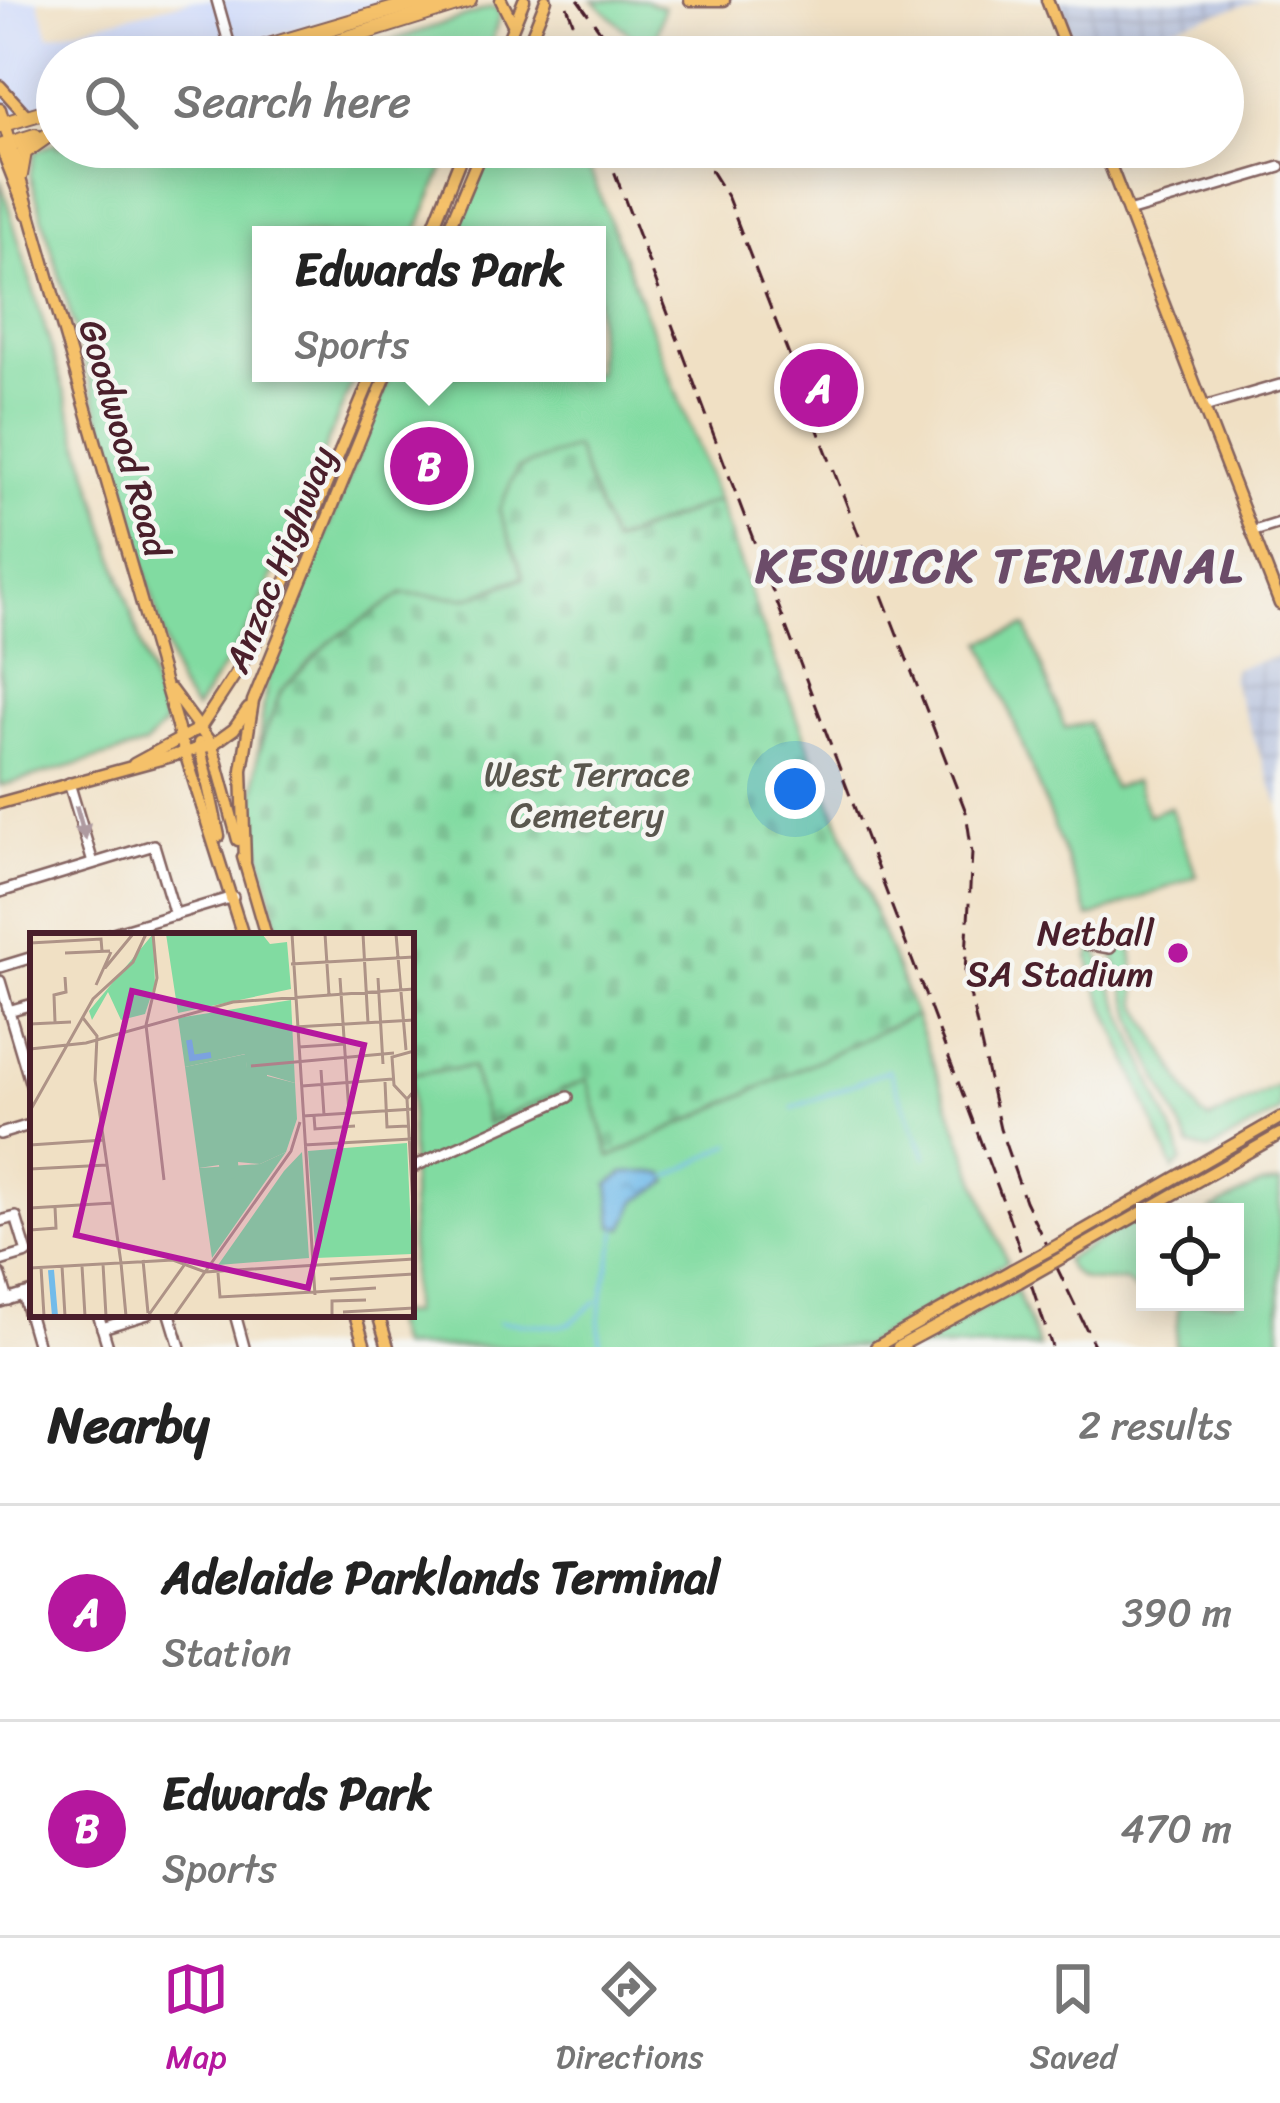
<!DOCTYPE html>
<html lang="en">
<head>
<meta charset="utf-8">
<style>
  body { margin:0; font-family:Sriracha,sans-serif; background:#f6f6f6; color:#222 }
  .controls { position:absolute; right:36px; bottom:36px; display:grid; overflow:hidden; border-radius:0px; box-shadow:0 6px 30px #0003 }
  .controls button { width:108px; height:108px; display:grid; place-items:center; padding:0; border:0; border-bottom:3px solid #e0e0e0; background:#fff; color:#222; font:60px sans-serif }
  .you { position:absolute; left:795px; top:789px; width:42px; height:42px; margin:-30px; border:9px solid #fff; border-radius:50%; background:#1a73e8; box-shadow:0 0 0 18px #1a73e833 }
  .badge { display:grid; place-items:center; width:78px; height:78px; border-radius:50%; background:#b5179e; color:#fff; font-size:39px; font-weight:700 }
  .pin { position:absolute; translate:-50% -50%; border:6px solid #fff; box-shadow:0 3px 12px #0006 }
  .popup { position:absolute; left:252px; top:226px; width:354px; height:156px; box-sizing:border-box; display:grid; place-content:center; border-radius:0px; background:#fff; filter:drop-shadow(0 3px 9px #0005); font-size:39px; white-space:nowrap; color:#767676 }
  .popup b { font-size:45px; color:#222 }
  .popup::after { content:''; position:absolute; left:50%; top:100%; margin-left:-24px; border:24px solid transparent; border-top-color:#fff }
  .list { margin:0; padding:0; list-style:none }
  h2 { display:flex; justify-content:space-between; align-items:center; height:156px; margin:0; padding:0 48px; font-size:51px }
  h2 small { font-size:39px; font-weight:400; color:#767676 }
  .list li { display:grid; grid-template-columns:78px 1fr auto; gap:36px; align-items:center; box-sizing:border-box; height:216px; padding:0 48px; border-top:3px solid #e0e0e0 }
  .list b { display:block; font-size:45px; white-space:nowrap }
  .list p { margin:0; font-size:39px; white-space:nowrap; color:#767676 }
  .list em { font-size:39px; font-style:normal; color:#767676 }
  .icon { flex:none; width:66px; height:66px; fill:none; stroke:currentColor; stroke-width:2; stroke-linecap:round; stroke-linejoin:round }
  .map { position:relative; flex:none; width:1280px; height:1347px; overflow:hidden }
  .search { position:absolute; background:#fff; box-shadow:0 6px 30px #0003; left:36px; right:36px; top:36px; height:132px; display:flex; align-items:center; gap:30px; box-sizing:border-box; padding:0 42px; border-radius:66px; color:#767676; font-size:45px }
  .sheet { height:588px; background:#fff }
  nav { display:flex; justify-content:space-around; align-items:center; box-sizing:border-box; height:168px; border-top:3px solid #e0e0e0; background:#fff; font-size:33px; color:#767676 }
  nav a { display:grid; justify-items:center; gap:6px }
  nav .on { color:#b5179e }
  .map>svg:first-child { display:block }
  .built { fill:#cfdafa }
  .industrial { fill:url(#industrial-grid) }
  .green { fill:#81dba1; stroke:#667d66; stroke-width:3 }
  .cemetery { fill:url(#cemetery-stones); stroke:#667d66; stroke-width:3 }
  .water { fill:url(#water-ripples); stroke:#5e6d8a; stroke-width:3 }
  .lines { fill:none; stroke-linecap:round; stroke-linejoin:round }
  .stream { stroke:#72bbea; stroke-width:3 }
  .minor-casing { stroke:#846361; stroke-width:14 }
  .major-casing { stroke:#846361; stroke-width:15 }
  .highway-casing { stroke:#846361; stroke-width:18 }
  .minor { stroke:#fff; stroke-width:9 }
  .major { stroke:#f5c16b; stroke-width:10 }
  .highway { stroke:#f5c16b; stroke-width:14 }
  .rail { stroke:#4a1f2b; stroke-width:3; stroke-dasharray:18 9; stroke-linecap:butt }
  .major-bridge-casing { stroke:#846361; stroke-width:15; stroke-linecap:butt }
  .major-bridge { stroke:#f5c16b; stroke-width:10 }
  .oneway { fill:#ae9aa0 }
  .poi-dot { fill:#b5179e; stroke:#f6f6f2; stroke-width:4.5 }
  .labels { text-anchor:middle; stroke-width:9; stroke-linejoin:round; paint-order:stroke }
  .street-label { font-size:36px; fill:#4a1f2b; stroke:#f6f6f2 }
  .park-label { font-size:36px; fill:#5a574e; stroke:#f6f6f2 }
  .poi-label { font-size:36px; fill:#4a1f2b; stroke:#f6f6f2; text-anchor:end }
  .district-label { font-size:48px; font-weight:bold; letter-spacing:3px; fill:#6c4c69; stroke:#f6f6f2 }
  .inset-river { fill:none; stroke:#72bbea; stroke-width:6 }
  .inset-road { fill:none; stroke:#ae9387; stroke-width:3 }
  .view { fill:#b5179e; fill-opacity:0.15; stroke:#b5179e; stroke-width:6 }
  .inset-edge { fill:none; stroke:#4a1f2b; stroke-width:6 }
</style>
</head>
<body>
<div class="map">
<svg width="1280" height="1347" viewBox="0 0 1280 1347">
  <defs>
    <pattern id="industrial-grid" width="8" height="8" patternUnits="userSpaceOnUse" patternTransform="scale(3)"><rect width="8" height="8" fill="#bac4de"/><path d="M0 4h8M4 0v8" fill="none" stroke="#a1a8bf"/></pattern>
    <pattern id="cemetery-stones" width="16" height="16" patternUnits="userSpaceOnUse" patternTransform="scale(3)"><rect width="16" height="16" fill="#81dba1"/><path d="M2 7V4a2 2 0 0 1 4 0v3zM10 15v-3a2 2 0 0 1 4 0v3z" fill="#71bc8b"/></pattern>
    <pattern id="water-ripples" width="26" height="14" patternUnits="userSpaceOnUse" patternTransform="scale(3)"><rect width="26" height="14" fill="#72bbea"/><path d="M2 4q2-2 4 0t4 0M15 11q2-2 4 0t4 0" fill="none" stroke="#64a0c9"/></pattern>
  </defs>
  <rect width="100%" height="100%" fill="#f6f6f2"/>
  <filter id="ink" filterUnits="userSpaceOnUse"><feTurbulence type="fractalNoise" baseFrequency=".00833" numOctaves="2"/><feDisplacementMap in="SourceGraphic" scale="24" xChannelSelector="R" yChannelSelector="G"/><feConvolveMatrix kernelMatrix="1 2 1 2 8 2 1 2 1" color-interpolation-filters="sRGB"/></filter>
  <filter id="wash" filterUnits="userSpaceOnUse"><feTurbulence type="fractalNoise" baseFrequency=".004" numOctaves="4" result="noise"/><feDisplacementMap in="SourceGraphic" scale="48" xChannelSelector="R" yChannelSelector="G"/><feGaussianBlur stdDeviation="2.7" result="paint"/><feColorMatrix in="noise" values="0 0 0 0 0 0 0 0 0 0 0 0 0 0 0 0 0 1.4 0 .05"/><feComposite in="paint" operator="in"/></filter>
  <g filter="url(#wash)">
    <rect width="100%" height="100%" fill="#f0e0c4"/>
    <!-- built -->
    <polygon class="built" points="0,0 38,0 49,36 191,0 393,0 204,57 57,57 57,101 0,118"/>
    <!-- industrial -->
    <g class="industrial">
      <polygon points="1058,0 1261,0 1089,51 1087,46 1076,49"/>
      <polygon points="1280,656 1280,807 1231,679 1235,668"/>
    </g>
    <!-- green -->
    <g class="green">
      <polygon points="593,0 643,0 664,7 652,55"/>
      <polygon points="493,7 500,12 488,57 343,57"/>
      <polygon points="57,142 57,147 446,147 444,167 415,235 261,235 261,373 356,373 255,618 195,710 178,686 30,174 35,152"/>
      <polygon points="489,147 581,147 718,500 469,598 402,594 330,642 281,691 258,752 267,678 391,373 597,373 597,235 451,235"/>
      <polygon points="0,179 165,724 144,746 0,786"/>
      <polygon points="1026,626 1065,728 1088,723 1113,788 1135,781 1148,815 1170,807 1197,876 1089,918 983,642"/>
      <polygon points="1123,943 1132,950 1138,1004 1200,1114 1209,1120 1280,1085 1280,1111 1209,1151 1190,1146 1143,1045 1113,954"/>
      <polygon points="1095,946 1179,1147 1182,1161 1174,1170 1093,977 1089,957"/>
      <polygon points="915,1015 1007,1262 861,1347 398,1347 389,1314 411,1314 411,1074 472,1067 488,1124 587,1079 611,1157"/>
      <polygon points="1280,1183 1280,1347 1175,1347 1179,1302 1235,1302 1235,1212 1208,1212 1259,1185"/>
      <path d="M 1145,1215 L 1145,1299 L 1125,1281 C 1100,1281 1076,1286 1064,1260 Z"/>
      <polygon points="1016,1290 1039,1347 913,1347"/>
    </g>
    <!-- cemetery -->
    <polygon class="cemetery" points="575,447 612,543 718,500 769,646 915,1015 610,1157 587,1079 487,1124 472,1067 411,1074 411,936 280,936 253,816 258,752 281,691 330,642 402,594 469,598 524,578 499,510 517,469"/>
    <!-- water -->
    <polygon class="water" points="650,1172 665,1174 669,1182 637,1201 624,1228 613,1226 609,1184 624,1173"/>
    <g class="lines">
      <!-- stream -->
      <g class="stream">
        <polyline points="793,1108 889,1070 926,1157"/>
        <polyline points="667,1178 731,1144"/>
        <polyline points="499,1322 558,1326 571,1323 596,1301"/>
        <path d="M 600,1347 C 596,1298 609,1276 617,1228"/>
      </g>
    </g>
  </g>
  <g filter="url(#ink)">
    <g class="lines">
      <!-- minor casing -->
      <g class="minor-casing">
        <g id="minor">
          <polyline points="217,0 233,57"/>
          <polyline points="1128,212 1280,167"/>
          <polyline points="1204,407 1280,385"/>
          <polyline points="1251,532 1280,523"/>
          <polyline points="69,783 93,863"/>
          <polyline points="0,892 154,845 175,915"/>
          <polyline points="103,936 233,897"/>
          <polyline points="1086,944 1110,948"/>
          <polyline points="0,967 33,957"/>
          <polyline points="0,981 33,1092"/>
          <polyline points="8,1011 33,1004"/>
          <polyline points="0,1134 33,1124"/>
          <polyline points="411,1168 568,1097"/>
          <polyline points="0,1221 16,1217 27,1253 0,1261"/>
          <polyline points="0,1274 8,1300"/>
          <polyline points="23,1295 38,1347"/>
          <polyline points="0,1302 33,1292"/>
          <polyline points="98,1314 108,1347"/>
          <polyline points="170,1314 180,1347"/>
          <polyline points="235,1314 244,1347"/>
          <polyline points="102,1328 148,1314"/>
        </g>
      </g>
      <!-- major casing -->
      <g class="major-casing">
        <g id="major">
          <polyline points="501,0 512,22"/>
          <polyline points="690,0 724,0"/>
          <polyline points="1047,0 1069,57"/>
          <polyline points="501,57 524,0"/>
          <polyline points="523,57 546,0"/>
          <polyline points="0,86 28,117"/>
          <polyline points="0,109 181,740 243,936"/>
          <polyline points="0,145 27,214"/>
          <polyline points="1103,147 1280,604"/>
          <polyline points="430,235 465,147"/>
          <polyline points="446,235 483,147"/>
          <polyline points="171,690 212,745 238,840"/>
          <polyline points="199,743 219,836"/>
          <polyline points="134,764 200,728 253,647 275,607 373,373"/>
          <polyline points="0,803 212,745 234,729 248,709"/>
          <polyline points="243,857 266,936"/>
          <polyline points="245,861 242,770 253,701 387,373"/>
          <polyline points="1060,1244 1280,1118"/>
          <polyline points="1065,1256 1280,1134"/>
          <polyline points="355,1314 365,1347"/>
          <polyline points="378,1314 388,1347"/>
          <polyline points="876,1347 1012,1270"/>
          <polyline points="898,1347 1019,1282"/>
        </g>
      </g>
      <!-- highway casing -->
      <g class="highway-casing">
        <g id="highway">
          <polyline points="231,57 425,0"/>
          <polyline points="287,57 469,0"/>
          <polyline points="0,125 57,108"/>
          <polyline points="0,147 35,136"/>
          <polyline points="20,175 24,152 57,129"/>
        </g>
      </g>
      <!-- minor -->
      <use href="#minor" class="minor"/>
      <!-- major -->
      <use href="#major" class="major"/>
      <!-- highway -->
      <use href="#highway" class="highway"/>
      <!-- rail -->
      <g class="rail">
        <polyline points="578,0 619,57"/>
        <polyline points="567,6 586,57"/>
        <polyline points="605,147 1008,1214 1052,1347"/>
        <polyline points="696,147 728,198 966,812 972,853 965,972 1000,1129 1025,1201 1095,1347"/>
      </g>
      <!-- major-bridge casing -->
      <g class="major-bridge-casing">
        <g id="major-bridge">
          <polyline points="1012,1270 1060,1244"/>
          <polyline points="1019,1282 1065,1256"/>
        </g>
      </g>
      <!-- major-bridge -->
      <use href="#major-bridge" class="major-bridge"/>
    </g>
    <!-- one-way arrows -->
    <defs><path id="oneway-solid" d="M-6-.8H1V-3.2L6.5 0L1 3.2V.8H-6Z" transform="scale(3)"/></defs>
    <use class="oneway" href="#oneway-solid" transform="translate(81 823) rotate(74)"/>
  </g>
  <!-- markers -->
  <circle class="poi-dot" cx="1178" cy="953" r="12"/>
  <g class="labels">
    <!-- street labels -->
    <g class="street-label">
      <text transform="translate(125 438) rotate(74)" y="13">Goodwood Road</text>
      <text transform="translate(279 559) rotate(-68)" y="13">Anzac Highway</text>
    </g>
    <!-- park labels -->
    <g class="park-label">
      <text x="587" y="786">West Terrace<tspan x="587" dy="41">Cemetery</tspan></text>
    </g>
    <!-- poi labels -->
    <g class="poi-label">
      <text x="1154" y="945">Netball<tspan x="1154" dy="41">SA Stadium</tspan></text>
    </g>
    <!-- district labels -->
    <g class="district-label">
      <text x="1000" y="582">KESWICK TERMINAL</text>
    </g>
  </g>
  <!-- overview -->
  <g transform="translate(30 933)">
    <rect width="384" height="384" fill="#f0e0c4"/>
    <path d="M 123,1 L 125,51 L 115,81 L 91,87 L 78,59 L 62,87 L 59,78 ZM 136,1 L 232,1 L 240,11 L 257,9 L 261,56 L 148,80 ZM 261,67 L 265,150 L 217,136 L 215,121 L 155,134 L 148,85 ZM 377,210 L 382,321 L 286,325 L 278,218 ZM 256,219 L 182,325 L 169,235 L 230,231 ZM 272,219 L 279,325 L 188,332 L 254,238 Z" fill="#81dba1"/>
    <path d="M 216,121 L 217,135 L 237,132 L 237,143 L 265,150 L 267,186 L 256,219 L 230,231 L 208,229 L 209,242 L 192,251 L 189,232 L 169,235 L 155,134 Z" fill="#81dba1"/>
    <path class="inset-river" d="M 159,107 L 162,125 L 181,122M 21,337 L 25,383"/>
    <path class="inset-road" d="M 123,1 L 127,45 L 116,92 L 134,247M 262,1 L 285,362M 295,1 L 299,62M 333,1 L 338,90M 366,1 L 376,117M 0,10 L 71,6 L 72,18M 35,20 L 80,18M 261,31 L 384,24M 75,35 L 103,1M 310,45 L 319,180M 348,45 L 353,131M 66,52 L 81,19M 53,85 L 67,103 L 65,147 L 91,330M 25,89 L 24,62 L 36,59 L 35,44M 0,91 L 41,89M 265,94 L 384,87M 269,114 L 315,111M 0,116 L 56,110 L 203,69 L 384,56M 221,133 L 364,120M 291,137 L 294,182M 355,149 L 357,194 L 378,193M 272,153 L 363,146M 384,158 L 377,166 L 384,290M 377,166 L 364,152 L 362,124 L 384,118M 0,178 L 63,66 L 103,29 L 116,1M 273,183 L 384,176M 284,183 L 285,196 L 325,193M 0,212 L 74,207M 274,212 L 381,206M 0,236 L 77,232M 0,275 L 83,270M 0,297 L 26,295 L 25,274M 113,327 L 118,380M 91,330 L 96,383M 73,331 L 76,383M 32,333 L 35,383M 52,333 L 55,383M 11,334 L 14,383M 0,335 L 143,327 L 175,339 L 261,218 L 270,189M 188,340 L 190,364 L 284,359M 300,346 L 384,341M 285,359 L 346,355M 313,379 L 384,375M 118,383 L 155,331M 144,383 L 175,339 L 384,326M 302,383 L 302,368 L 336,367"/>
    <path class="view" d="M 102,58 L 334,112 L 278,355 L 46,302 Z"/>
    <rect width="384" height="384" class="inset-edge"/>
  </g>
</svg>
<div class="controls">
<button><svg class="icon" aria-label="locate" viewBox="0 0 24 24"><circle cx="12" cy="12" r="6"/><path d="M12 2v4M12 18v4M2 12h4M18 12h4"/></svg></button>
</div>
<div class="you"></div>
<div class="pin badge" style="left:819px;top:388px">A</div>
<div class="pin badge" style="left:429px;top:466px">B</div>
<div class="popup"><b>Edwards Park</b>Sports</div>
<div class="search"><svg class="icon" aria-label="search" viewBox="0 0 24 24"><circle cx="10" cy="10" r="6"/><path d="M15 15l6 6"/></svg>Search here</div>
</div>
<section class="sheet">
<h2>Nearby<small>2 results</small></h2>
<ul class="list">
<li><span class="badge">A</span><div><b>Adelaide Parklands Terminal</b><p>Station</p></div><em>390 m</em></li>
<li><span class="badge">B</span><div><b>Edwards Park</b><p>Sports</p></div><em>470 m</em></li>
</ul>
</section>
<nav>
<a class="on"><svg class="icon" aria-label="map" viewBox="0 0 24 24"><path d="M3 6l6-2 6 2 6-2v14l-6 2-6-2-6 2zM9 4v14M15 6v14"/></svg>Map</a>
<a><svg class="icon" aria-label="directions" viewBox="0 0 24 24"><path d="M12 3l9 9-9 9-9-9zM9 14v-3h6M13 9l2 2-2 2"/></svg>Directions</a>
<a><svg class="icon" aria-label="saved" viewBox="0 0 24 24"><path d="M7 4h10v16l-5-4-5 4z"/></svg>Saved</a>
</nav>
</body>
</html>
